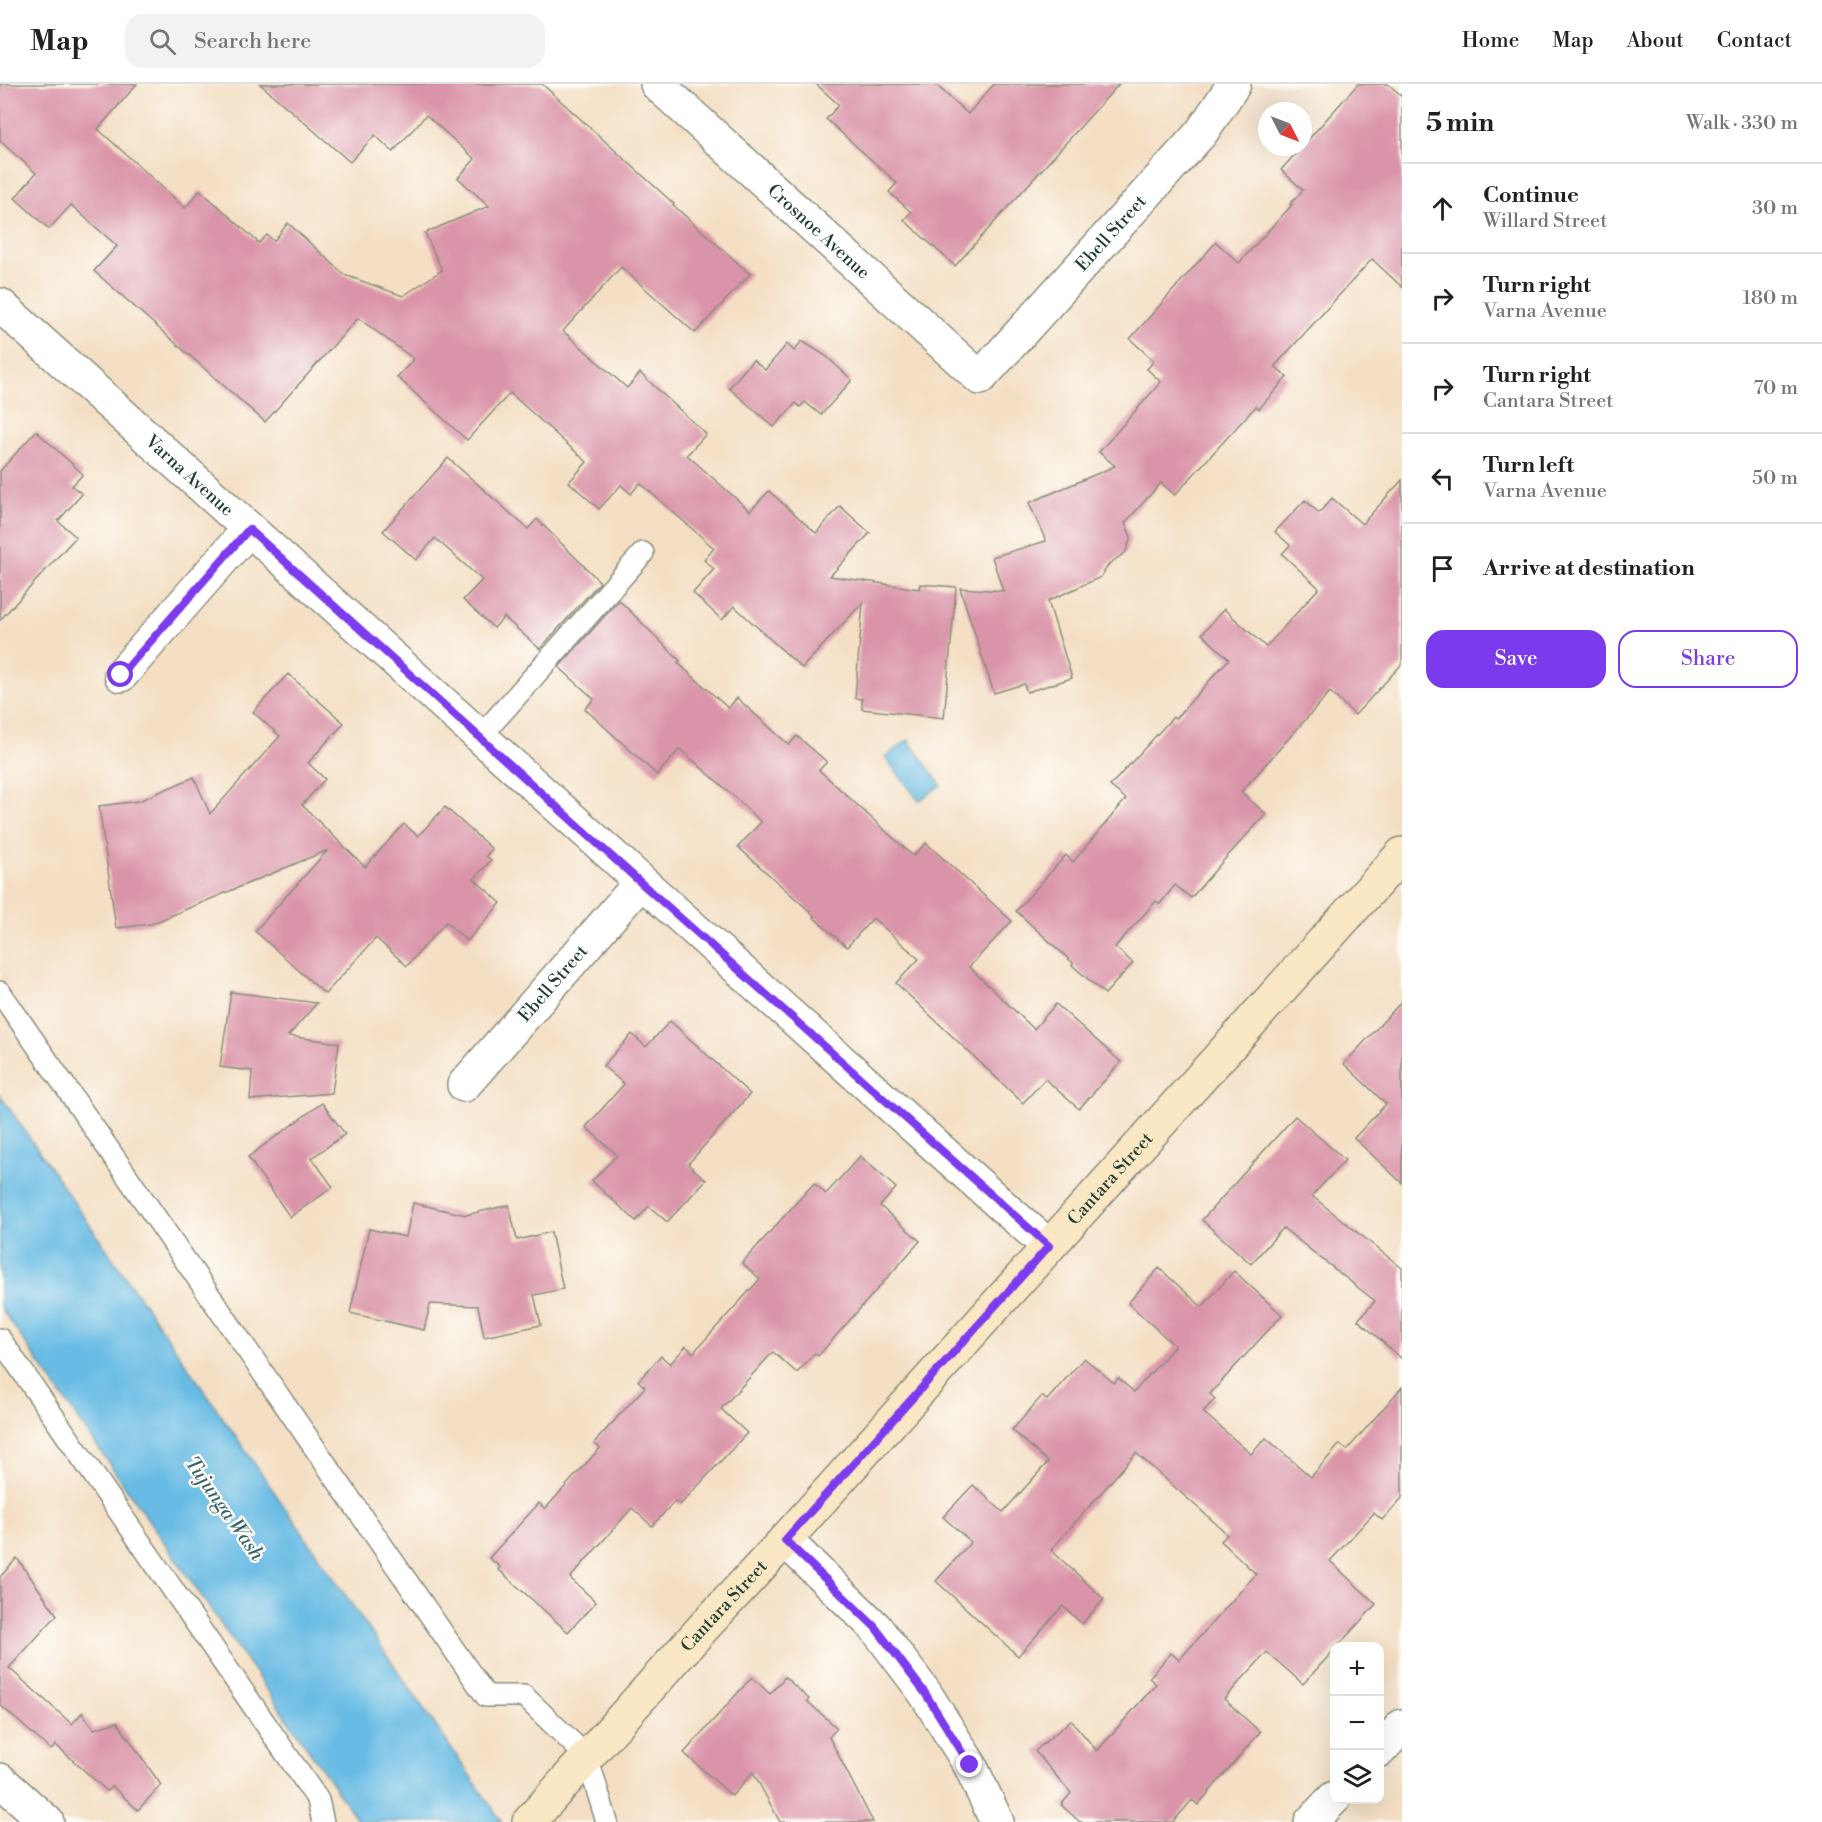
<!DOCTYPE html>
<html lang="en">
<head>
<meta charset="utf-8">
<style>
  body { margin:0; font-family:"Libre Bodoni",serif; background:#f2f2f2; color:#202124 }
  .controls { position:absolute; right:18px; bottom:18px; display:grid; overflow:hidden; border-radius:12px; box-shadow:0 6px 24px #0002 }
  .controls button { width:54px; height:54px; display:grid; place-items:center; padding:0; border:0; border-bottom:2px solid #e0e0e0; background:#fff; color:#202124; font:30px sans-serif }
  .compass { position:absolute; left:1258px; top:18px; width:54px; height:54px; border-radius:50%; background:#fff; box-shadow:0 6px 24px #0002; rotate:132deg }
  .stop { position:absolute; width:18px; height:18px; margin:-14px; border:4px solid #7c3aed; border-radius:50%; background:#fff }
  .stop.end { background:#7c3aed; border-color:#fff; box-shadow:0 2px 6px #0008 }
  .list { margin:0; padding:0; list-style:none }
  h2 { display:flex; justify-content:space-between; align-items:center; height:78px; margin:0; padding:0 24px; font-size:26px }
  h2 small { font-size:20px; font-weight:400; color:#757577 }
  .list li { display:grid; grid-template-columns:39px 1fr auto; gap:18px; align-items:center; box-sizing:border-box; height:90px; padding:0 24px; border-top:2px solid #e0e0e0 }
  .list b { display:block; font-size:22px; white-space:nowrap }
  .list p { margin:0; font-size:20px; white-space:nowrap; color:#757577 }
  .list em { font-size:20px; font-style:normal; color:#757577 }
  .actions { display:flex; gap:12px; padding:18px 24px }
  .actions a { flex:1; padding:14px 0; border:2px solid #7c3aed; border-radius:18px; text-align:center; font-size:21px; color:#7c3aed }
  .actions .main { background:#7c3aed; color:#fff }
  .icon { flex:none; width:33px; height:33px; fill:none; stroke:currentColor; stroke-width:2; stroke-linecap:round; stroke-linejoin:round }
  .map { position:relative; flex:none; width:1402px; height:1738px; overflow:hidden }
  header { display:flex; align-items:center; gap:36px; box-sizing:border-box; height:84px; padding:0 30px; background:#fff; border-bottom:2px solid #e0e0e0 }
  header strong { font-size:28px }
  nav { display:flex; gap:33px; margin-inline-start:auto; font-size:21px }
  .search { width:420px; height:54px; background:#f2f2f2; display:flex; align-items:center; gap:15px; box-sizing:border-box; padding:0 21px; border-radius:18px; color:#757577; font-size:22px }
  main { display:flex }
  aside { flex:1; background:#fff }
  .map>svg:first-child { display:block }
  .water { fill:#68bbe4; stroke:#447c8c; stroke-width:1.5 }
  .building { fill:#da94a9 }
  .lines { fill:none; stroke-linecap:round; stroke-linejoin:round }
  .lane-casing { stroke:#8a8e7c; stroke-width:24 }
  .street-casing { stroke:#8a8e7c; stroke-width:36 }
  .secondary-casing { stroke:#8a8e7c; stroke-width:36 }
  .lane { stroke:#fff; stroke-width:21 }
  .street { stroke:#fff; stroke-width:33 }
  .secondary { stroke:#fae7c3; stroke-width:33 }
  .route { stroke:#7c3aed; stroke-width:8 }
  .labels { text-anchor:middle; stroke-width:5; stroke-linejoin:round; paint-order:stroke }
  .street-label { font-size:18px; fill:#1f3d34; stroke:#fdfcf7 }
  .water-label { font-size:20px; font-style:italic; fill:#356369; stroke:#fdfcf7 }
</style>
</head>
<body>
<header>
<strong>Map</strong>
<div class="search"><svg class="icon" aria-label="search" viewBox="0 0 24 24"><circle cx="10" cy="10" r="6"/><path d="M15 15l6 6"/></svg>Search here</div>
<nav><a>Home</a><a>Map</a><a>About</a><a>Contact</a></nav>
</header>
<main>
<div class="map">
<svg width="1402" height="1738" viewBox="0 0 1402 1738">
  <rect width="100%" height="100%" fill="#fdfcf7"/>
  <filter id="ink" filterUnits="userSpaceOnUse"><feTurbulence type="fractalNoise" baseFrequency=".0167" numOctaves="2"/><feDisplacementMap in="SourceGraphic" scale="12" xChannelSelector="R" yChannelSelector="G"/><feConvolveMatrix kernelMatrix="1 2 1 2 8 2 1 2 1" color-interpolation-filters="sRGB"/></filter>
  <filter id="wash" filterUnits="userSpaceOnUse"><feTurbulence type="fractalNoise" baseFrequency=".008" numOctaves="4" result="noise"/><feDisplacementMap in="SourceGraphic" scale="24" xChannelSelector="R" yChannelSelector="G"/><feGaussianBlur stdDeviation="1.35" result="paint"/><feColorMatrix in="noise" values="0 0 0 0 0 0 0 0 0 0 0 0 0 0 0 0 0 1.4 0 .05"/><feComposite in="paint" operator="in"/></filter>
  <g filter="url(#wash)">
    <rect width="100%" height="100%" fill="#f4dfc4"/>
    <!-- water -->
    <g class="water">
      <polygon points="908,656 941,701 919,717 885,673"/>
      <polygon points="0,1011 502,1738 359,1738 0,1223"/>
    </g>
    <g id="blocks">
      <!-- building -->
      <g class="building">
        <polygon points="0,0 137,0 98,45 185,124 200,106 259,159 267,151 274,157 288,139 345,191 403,212 442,186 425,149 489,122 458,94 475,75 426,31 393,68 375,51 350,78 260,0 542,0 674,120 673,121 750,190 695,249 621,183 563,247 627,304 640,289 706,350 687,371 750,427 769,407 816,449 840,422 870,449 830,492 919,505 920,500 956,503 944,634 862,625 862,615 855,614 863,518 802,584 734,522 722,536 693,509 714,485 704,476 714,464 640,399 631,410 621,401 599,425 569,398 587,378 510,309 467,356 397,293 414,275 358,234 265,338 94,187 117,162 71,121 49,145 15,114 36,89 0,57"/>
        <polygon points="816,0 935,0 968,30 994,0 1119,0 955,182 904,136 911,128 889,108 897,99 826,35 839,21"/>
        <polygon points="1358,0 1388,0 1402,12 1402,203 1372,175 1275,282 1287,293 1259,325 1256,322 1175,411 1161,399 1125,439 1131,453 1126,468 1109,480 1101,493 1048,517 1072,594 1027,608 1024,600 994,609 960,504 1003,507 992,473 1046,457 1029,419 1115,382 1099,368 1161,298 1147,285 1154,277 1130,255 1216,158 1239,179 1292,121 1290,120 1303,106 1281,86"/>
        <polygon points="802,257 826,272 852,296 821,331 805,318 800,323 796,319 774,343 729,304 753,276 765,286 787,260 794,267"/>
        <polygon points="36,347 83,390 72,402 82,410 58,437 76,453 0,536 0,387"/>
        <polygon points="448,374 528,445 537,435 600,498 540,565 504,533 494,544 463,516 482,496 435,454 416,476 383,447"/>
        <polygon points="1402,396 1402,580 1355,631 1330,608 1241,708 1266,730 1223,777 1191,814 1175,801 1160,820 1156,817 1115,863 1133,879 1105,910 1072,881 1073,879 1016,827 1066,771 1073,778 1126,715 1110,702 1173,633 1175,635 1229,575 1202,550 1224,525 1266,563 1319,504 1282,470 1290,461 1275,448 1305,416 1319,429 1332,414 1362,440"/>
        <polygon points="619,516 680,577 678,579 728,624 737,614 789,661 797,652 827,678 819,686 913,772 926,759 1012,837 969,883 1034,945 1056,920 1121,978 1079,1025 1045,995 1023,1019 896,899 919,875 873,834 847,863 813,833 815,832 738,763 761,738 727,706 680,665 657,691 585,625 594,615 559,583"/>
        <polygon points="288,590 344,639 308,679 325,695 302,721 365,783 404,740 418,752 445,723 492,765 486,772 491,776 474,795 501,819 467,857 446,838 407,882 376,854 325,910 255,847 328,766 151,840 116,844 99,722 139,717 194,693 210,730 280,652 253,628"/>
        <polygon points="231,908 317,919 288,952 339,959 332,1009 250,1016 252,987 220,983"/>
        <polygon points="1402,917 1402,1099 1354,1054 1386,1020 1344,980"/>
        <polygon points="670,937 750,1010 688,1080 706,1096 667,1138 649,1122 636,1137 592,1097 617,1071 586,1043 624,1000 603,982 632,950 646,963"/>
        <polygon points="322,1019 345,1050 312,1074 333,1103 290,1133 248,1073"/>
        <polygon points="1295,1032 1345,1076 1312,1112 1402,1184 1402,1275 1358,1236 1375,1217 1283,1144 1251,1180 1202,1136"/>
        <polygon points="860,1072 896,1104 880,1122 920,1157 818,1272 815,1269 797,1289 773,1268 721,1325 747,1349 680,1421 675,1417 652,1442 632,1424 570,1494 596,1518 568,1548 498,1485 500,1483 489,1474 539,1419 545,1425 600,1364 594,1359 645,1303 638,1297 661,1272 670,1280 686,1262 693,1269 760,1195 742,1179 814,1099 826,1110"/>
        <polygon points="413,1119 466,1131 509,1121 517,1156 551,1148 563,1205 534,1211 541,1241 484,1253 478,1222 430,1220 424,1246 350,1229 369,1145 406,1153"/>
        <polygon points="1159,1184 1202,1223 1234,1187 1282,1231 1210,1310 1215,1315 1203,1328 1251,1370 1266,1354 1311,1393 1340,1360 1347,1366 1402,1303 1402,1414 1382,1436 1374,1429 1330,1477 1376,1520 1337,1563 1335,1563 1335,1565 1303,1600 1267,1568 1224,1615 1260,1648 1198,1721 1192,1716 1173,1738 1080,1738 1061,1721 1071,1709 1035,1667 1071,1636 1097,1667 1156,1600 1149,1594 1171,1569 1179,1576 1256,1490 1221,1457 1227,1451 1222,1445 1136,1369 1051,1466 1104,1515 1082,1540 1063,1522 1018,1572 936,1497 971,1458 943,1433 973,1401 1003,1428 1048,1378 1012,1346 1042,1312 1047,1316 1084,1274 1114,1299 1118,1294 1134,1308 1175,1262 1128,1219"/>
        <polygon points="17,1474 57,1531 9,1584 72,1640 82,1629 94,1645 117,1638 161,1701 138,1726 112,1702 107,1707 56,1661 51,1666 0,1621 0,1493"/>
        <polygon points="752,1593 770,1610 785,1593 809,1615 807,1617 837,1644 829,1653 873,1738 780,1738 753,1688 732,1712 684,1669"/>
      </g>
    </g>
  </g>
  <g filter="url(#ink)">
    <use href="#blocks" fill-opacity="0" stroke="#8a8e7c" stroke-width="1.5"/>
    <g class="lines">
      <!-- lane casing -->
      <g class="lane-casing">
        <g id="lane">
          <polyline points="480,653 643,469"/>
          <polyline points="0,908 486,1612 524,1612 587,1673 607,1738"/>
          <polyline points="0,1255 318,1716 323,1738"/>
        </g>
      </g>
      <!-- street casing -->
      <g class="street-casing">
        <g id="street">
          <path id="s1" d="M 657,0 L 980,294 L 1201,49 L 1234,0"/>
          <path id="s2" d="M 0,221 L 1008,1127 L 1049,1162"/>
          <polyline points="121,591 249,445"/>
          <path id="s3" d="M 464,1001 L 641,798"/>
          <polyline points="785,1456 875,1543 925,1609 970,1681 997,1738"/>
          <polyline points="1380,1666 1402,1642"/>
          <polyline points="0,1696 47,1738"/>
          <polyline points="1311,1738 1334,1714"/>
        </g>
      </g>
      <!-- secondary casing -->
      <g class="secondary-casing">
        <g id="secondary">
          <path id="s4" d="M 529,1738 L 701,1546 L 785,1456 L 1402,770"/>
        </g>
      </g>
      <!-- lane -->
      <use href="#lane" class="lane"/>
      <!-- street -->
      <use href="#street" class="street"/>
      <!-- secondary -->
      <use href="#secondary" class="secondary"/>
    </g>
  </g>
  <g class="lines" filter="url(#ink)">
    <!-- route -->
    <polyline class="route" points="121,591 249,445 640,798 1049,1162 785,1456 875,1543 925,1609 970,1681"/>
  </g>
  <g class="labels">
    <!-- street labels -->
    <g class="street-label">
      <text dy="6" stroke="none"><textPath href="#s1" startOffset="219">Crosnoe Avenue</textPath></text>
      <text dy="6" stroke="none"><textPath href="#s1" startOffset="632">Ebell Street</textPath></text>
      <text dy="6" stroke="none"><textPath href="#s2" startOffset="255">Varna Avenue</textPath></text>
      <text dy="6" stroke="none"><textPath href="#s3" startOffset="135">Ebell Street</textPath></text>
      <text dy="6" stroke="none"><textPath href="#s4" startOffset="867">Cantara Street</textPath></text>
      <text dy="6" stroke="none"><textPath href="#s4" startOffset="291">Cantara Street</textPath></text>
    </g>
    <!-- water labels -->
    <g class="water-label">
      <text transform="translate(225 1424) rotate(55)" y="7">Tujunga Wash</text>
    </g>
  </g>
</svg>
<div class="controls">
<button>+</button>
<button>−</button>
<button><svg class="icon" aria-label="layers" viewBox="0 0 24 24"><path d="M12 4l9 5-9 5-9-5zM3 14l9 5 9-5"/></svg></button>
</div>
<svg class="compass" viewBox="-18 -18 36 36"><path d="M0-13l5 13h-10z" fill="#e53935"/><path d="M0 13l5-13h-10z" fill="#757577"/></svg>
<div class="stop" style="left:121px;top:591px"></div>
<div class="stop end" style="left:970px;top:1681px"></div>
</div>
<aside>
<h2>5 min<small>Walk · 330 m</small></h2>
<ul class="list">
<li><svg class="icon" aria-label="ahead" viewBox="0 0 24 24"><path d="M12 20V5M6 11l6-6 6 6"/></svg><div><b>Continue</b><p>Willard Street</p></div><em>30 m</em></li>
<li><svg class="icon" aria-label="right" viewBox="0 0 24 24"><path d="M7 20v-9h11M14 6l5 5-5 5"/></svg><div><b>Turn right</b><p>Varna Avenue</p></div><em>180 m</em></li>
<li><svg class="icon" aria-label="right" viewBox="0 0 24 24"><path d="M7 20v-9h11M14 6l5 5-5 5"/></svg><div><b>Turn right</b><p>Cantara Street</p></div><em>70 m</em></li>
<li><svg class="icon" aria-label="left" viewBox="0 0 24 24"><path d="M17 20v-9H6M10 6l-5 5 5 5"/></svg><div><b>Turn left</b><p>Varna Avenue</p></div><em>50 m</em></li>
<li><svg class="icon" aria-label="arrive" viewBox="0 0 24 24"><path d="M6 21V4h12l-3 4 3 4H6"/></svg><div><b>Arrive at destination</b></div></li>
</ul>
<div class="actions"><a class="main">Save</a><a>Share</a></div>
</aside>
</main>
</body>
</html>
